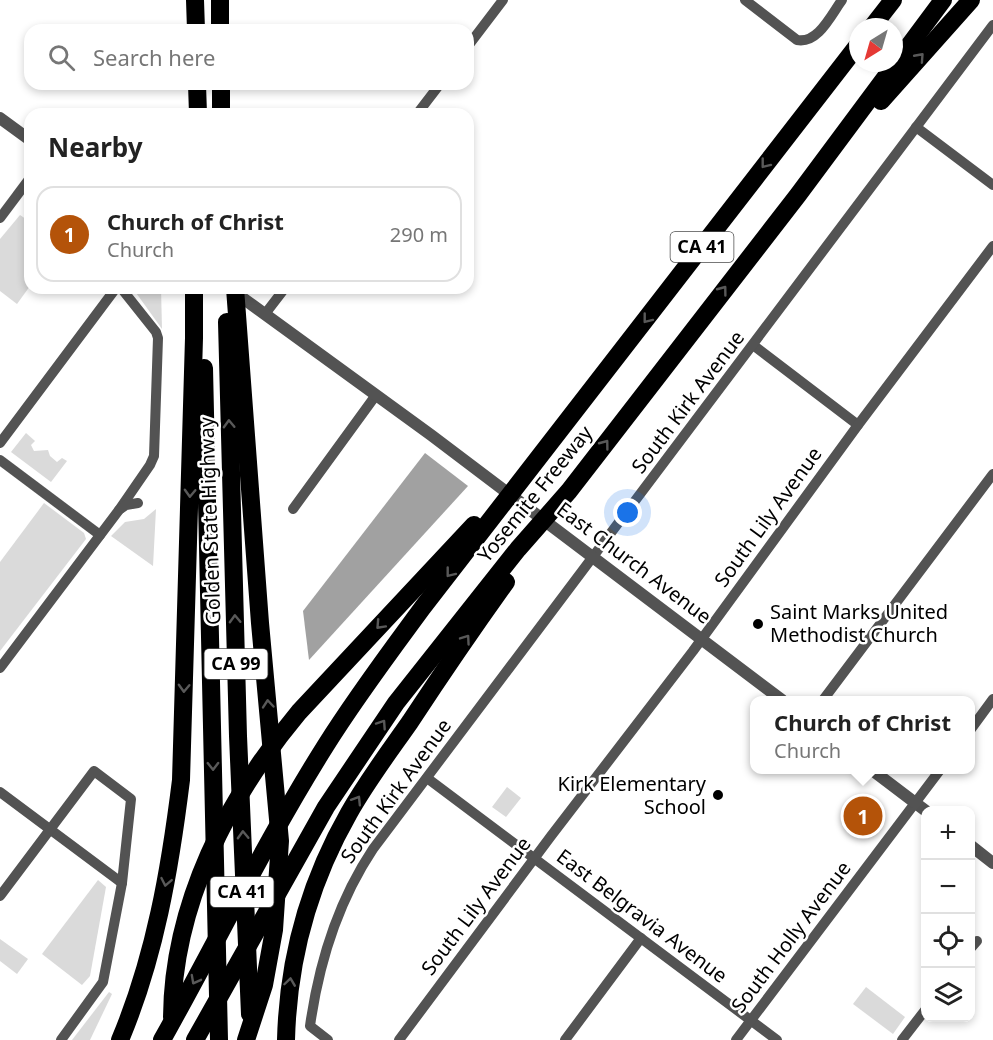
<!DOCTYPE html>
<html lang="en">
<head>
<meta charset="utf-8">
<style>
  body { margin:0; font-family:"Noto Sans",sans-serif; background:#f6f6f6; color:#222 }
  .controls { position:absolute; right:18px; bottom:18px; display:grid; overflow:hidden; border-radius:12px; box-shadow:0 3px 9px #0003 }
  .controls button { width:54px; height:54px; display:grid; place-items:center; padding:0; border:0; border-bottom:2px solid #e0e0e0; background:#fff; color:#222; font:30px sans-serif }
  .compass { position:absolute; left:849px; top:18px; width:54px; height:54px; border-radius:50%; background:#fff; box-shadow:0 3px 9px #0003; rotate:217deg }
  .you { position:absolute; left:628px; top:513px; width:21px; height:21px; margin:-15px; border:4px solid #fff; border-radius:50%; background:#1a73e8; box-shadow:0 0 0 9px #1a73e833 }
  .badge { display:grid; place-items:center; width:39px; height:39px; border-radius:50%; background:#b45309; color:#fff; font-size:20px; font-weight:700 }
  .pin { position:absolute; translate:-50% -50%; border:3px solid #fff; box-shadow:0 2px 6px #0006 }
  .popup { position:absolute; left:750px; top:696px; width:225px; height:78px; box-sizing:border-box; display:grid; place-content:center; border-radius:12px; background:#fff; filter:drop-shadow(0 2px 4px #0005); font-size:20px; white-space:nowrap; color:#767676 }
  .popup b { font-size:22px; color:#222 }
  .popup::after { content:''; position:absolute; left:50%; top:100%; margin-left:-12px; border:12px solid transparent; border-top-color:#fff }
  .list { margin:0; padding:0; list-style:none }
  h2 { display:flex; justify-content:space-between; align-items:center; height:78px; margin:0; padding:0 24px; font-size:26px }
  h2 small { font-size:20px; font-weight:400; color:#767676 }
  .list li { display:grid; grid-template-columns:39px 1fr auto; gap:18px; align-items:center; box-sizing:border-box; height:96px; margin:0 12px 12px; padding:0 12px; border:2px solid #e0e0e0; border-radius:18px }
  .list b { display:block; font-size:22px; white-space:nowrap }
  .list p { margin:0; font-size:20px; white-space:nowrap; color:#767676 }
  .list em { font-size:20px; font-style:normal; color:#767676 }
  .icon { flex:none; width:33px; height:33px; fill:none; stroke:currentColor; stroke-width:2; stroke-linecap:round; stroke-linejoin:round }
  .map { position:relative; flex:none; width:993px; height:1040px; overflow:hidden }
  .search { position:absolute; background:#fff; box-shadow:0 3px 9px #0003; left:24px; top:24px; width:450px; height:66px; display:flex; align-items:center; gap:15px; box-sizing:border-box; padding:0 21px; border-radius:18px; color:#767676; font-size:22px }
  .panel { position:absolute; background:#fff; box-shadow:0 3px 9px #0003; left:24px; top:108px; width:450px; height:186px; border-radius:18px }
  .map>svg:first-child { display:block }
  .green { fill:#dadada }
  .water { fill:#a1a1a1 }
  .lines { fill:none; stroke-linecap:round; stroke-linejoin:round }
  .minor { stroke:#535353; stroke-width:10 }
  .tertiary { stroke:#535353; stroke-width:12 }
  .motorway { stroke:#000; stroke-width:18 }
  .oneway { stroke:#595959 }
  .poi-dot { fill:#000; stroke:#fff; stroke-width:2 }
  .labels { text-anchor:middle; stroke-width:5; stroke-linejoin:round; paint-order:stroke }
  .shield { fill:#fff; stroke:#4c4c4c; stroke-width:1.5 }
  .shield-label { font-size:18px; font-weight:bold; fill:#000 }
  .street-label { font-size:20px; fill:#000; stroke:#fff }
  .poi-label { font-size:20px; fill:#000; stroke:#fff; text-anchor:start }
</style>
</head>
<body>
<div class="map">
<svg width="993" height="1040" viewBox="0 0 993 1040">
  <rect width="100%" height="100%" fill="#fff"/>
  <!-- green -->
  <g class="green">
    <polygon points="20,215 30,222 30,286 17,304 0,291 0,239"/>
    <polygon points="134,288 161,288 162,329 134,290"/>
    <polygon points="26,433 35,441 31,445 34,451 48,450 50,456 57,462 62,458 67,461 51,482 11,452"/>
    <polygon points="44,503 84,533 86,539 0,651 0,562"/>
    <polygon points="156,509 153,566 111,536 125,522 144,519"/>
    <polygon points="507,787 521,798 506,817 492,807"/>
    <polygon points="98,880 106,887 90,976 82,985 42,954"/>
    <polygon points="0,939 28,959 17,974 0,961"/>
    <polygon points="866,987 905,1017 893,1034 853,1004"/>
    <polygon points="109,992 112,994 90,1040 72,1040"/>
  </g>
  <!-- water -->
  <polygon class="water" points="425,453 468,486 309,660 303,611"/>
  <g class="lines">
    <!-- minor -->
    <g class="minor">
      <path d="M 745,0 L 797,40 C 818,44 831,15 842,0"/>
      <polyline points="468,46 503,0"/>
      <polyline points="417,114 440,84"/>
      <polyline points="916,127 993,185"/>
      <polyline points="0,218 30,178"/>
      <polyline points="265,314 285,288"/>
      <polyline points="753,345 858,425"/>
      <polyline points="0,443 116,288"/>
      <polyline points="0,460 100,535"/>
      <polyline points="293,509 376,395"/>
      <polyline points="119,510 150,465 154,456 158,338 156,332 121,288"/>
      <polyline points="0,668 119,510 126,505 138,503"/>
      <polyline points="823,700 993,474"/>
      <polyline points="971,729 993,699"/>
      <polyline points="427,778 777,1040"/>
      <polyline points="0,792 122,883"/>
      <polyline points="0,896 94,771 131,799 122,883 103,982 61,1040"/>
      <polyline points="970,949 977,941"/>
      <path d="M 328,1040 L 310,1026 C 319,962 337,903 373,849 L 993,25"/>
      <polyline points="399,1040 551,836 693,651 858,425 993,246"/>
      <polyline points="565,1040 641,938"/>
      <polyline points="736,1040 940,770"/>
      <polyline points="902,1040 926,1009"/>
    </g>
    <!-- tertiary -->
    <g class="tertiary">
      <polyline points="0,118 30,140"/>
      <polyline points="233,291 431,435 782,700"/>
      <polyline points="872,770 926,811"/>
      <polyline points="970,845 993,863"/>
    </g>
    <!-- motorway -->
    <g class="motorway">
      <polyline points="195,0 196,30"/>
      <polyline points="220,0 220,30"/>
      <polyline points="872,27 893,0"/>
      <polyline points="197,84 198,114"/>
      <polyline points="221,84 221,114"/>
      <polyline points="881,101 971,0"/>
      <polyline points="235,288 260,623 280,841 274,930 264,985 246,1040"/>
      <polyline points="227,322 238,736 250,1014"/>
      <polyline points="204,368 219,1040"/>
      <path d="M 172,1017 C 173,904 228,797 299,712 L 474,525"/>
      <path d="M 120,1040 C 155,957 170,869 181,780 L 194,338 L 194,288"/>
      <path d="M 162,1040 C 217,942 266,840 326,745 C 356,697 390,652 423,607 L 858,45"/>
      <polyline points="195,1040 326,807 396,703 518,549 569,491 798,195 943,0"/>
      <path d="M 286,1040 C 288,960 309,883 349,813 C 367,781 389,752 410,722 C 441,675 473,628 506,582"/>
    </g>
  </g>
  <!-- one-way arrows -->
  <defs><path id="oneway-chevron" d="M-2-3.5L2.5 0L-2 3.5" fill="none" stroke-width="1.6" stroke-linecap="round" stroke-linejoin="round" transform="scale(1.5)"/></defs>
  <g class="oneway">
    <use href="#oneway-chevron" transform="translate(920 57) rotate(-48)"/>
    <use href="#oneway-chevron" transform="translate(765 164) rotate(128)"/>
    <use href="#oneway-chevron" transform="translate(723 290) rotate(-53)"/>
    <use href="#oneway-chevron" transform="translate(647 319) rotate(128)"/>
    <use href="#oneway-chevron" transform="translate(229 424) rotate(-92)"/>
    <use href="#oneway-chevron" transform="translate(605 444) rotate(-53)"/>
    <use href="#oneway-chevron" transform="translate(190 493) rotate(92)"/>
    <use href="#oneway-chevron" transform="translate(450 573) rotate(128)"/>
    <use href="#oneway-chevron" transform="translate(235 619) rotate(-92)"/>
    <use href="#oneway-chevron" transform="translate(380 625) rotate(133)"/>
    <use href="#oneway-chevron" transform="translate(466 639) rotate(-55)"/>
    <use href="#oneway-chevron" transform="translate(184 688) rotate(92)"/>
    <use href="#oneway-chevron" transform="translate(268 704) rotate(-95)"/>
    <use href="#oneway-chevron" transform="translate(382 724) rotate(-56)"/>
    <use href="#oneway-chevron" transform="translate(213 766) rotate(89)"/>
    <use href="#oneway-chevron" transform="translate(357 800) rotate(-58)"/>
    <use href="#oneway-chevron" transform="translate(243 835) rotate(-92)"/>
    <use href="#oneway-chevron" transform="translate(166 882) rotate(101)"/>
    <use href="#oneway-chevron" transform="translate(195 980) rotate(118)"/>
    <use href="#oneway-chevron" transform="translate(290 982) rotate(-82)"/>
  </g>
  <!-- markers -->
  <g class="poi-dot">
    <circle cx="758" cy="624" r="6"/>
    <circle cx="718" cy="795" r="6"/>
  </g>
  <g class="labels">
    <!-- shield labels -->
    <g class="shield">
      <rect x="670.5" y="232" width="63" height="30" rx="4.5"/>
      <rect x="204.5" y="649" width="63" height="30" rx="4.5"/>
      <rect x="210.5" y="877" width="63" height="30" rx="4.5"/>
    </g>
    <g class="shield-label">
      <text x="702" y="253">CA 41</text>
      <text x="236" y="670">CA 99</text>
      <text x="242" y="898">CA 41</text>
    </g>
    <!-- street labels -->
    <g class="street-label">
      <text transform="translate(688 402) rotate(-53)" y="7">South Kirk Avenue</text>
      <text transform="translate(535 494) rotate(-51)" y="7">Yosemite Freeway</text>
      <text transform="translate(768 517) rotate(-54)" y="7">South Lily Avenue</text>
      <text transform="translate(210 521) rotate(-92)" y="7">Golden State Highway</text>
      <text transform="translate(634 563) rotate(37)" y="7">East Church Avenue</text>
      <text transform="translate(396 791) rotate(-54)" y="7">South Kirk Avenue</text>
      <text transform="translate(476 906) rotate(-53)" y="7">South Lily Avenue</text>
      <text transform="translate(642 916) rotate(37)" y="7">East Belgravia Avenue</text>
      <text transform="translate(791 937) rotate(-53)" y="7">South Holly Avenue</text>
    </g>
    <!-- poi labels -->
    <g class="poi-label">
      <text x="770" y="619">Saint Marks United<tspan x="770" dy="23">Methodist Church</tspan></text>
      <text x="706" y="791" text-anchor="end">Kirk Elementary<tspan x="706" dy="23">School</tspan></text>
    </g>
  </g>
</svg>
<div class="controls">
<button>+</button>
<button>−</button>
<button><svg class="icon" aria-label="locate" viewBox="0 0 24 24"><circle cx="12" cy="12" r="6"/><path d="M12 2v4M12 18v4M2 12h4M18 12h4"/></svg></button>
<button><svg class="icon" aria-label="layers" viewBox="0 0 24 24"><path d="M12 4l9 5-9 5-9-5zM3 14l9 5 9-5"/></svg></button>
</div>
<svg class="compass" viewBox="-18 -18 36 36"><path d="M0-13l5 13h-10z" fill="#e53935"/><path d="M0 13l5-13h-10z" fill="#767676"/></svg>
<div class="you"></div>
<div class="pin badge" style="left:863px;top:816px">1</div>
<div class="popup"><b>Church of Christ</b>Church</div>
<div class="search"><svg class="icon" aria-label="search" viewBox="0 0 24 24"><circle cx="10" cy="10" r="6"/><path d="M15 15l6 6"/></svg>Search here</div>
<section class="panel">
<h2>Nearby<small></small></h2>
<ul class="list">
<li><span class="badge">1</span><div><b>Church of Christ</b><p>Church</p></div><em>290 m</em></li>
</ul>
</section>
</div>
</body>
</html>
